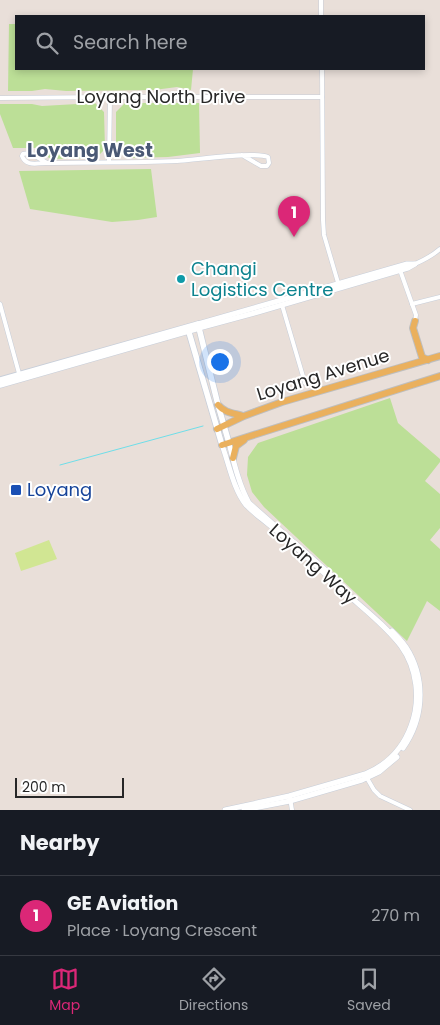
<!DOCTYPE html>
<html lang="en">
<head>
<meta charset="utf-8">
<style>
  body { margin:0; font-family:Poppins,sans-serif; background:#242831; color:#f1f3f6 }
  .scale { position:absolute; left:15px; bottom:12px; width:109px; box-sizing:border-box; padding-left:5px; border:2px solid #272727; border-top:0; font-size:14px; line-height:18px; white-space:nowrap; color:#272727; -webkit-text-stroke:4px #fff; paint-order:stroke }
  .you { position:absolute; left:219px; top:361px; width:18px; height:18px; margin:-12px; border:4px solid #fff; border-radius:50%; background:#1a73e8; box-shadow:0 0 0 8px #1a73e833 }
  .badge { display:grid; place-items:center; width:32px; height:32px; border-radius:50%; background:#db2777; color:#fff; font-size:16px; font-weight:700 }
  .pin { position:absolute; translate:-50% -41px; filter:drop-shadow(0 1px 2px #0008) }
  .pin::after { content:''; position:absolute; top:26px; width:18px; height:15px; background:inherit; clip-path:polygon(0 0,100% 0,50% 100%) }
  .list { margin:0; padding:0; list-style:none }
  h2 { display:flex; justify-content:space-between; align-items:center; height:65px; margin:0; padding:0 20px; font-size:21px }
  h2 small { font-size:16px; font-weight:400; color:#9ea1a6 }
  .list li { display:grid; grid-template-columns:32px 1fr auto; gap:15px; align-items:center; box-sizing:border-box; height:80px; padding:0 20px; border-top:1px solid #363941 }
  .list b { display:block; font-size:19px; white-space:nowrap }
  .list p { margin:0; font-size:16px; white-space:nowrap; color:#9ea1a6 }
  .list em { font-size:16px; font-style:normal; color:#9ea1a6 }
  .icon { flex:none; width:28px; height:28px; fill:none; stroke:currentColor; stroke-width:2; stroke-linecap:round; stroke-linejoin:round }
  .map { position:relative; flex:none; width:440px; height:810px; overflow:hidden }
  .search { position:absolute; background:#171b24; box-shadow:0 2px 8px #0003; left:15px; right:15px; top:15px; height:55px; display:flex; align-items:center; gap:12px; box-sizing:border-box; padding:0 18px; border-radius:0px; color:#9ea1a6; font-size:19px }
  .sheet { height:145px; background:#171b24 }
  nav { display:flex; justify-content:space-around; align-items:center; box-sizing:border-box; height:70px; border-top:1px solid #363941; background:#171b24; font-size:14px; color:#9ea1a6 }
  nav a { display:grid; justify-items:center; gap:2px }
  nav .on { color:#db2777 }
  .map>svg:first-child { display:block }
  .green { fill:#bcdf97 }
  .pitch { fill:#d1e693 }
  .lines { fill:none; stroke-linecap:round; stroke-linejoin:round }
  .stream { stroke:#6fdee9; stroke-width:1 }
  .minor-casing { stroke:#c7ced9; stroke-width:5 }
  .tertiary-casing { stroke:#c7ced9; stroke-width:6 }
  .secondary-casing { stroke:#c7ced9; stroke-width:7 }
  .primary-casing { stroke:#bebebe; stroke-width:8 }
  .minor { stroke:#fff; stroke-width:4 }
  .tertiary { stroke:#fff; stroke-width:5 }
  .secondary { stroke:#fff; stroke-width:5.5 }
  .primary { stroke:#eab05d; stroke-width:6 }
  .culture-dot { fill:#0f9aa8; stroke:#fff; stroke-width:2 }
  .transit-dot { fill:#1a4fb4; stroke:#fff; stroke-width:2 }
  .labels { text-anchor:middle; stroke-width:4; stroke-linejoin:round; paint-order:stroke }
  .street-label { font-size:18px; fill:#272727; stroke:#fff }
  .culture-label { font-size:18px; fill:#0d838f; stroke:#fff; text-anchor:start }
  .transit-label { font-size:18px; fill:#164399; stroke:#fff; text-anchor:start }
  .neighbourhood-label { font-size:19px; font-weight:bold; fill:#4a5975; stroke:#fff }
</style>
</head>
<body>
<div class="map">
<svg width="440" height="810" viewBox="0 0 440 810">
  <rect width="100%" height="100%" fill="#e9dfd9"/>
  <!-- green -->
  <g class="green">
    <polygon points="9,24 16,24 16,69 193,69 191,90 177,87 154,90 66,91 45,89 32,91 8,91"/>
    <polygon points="95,103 104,112 105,149 96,158 51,159 46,156 40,148 13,148 0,114 0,104 32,104 42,106"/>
    <polygon points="125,103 199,103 200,153 168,157 126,158 116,149 116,112"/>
    <polygon points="151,169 157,217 138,220 112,222 30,209 19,171"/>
    <polygon points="390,398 398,423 440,459 440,462 425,481 440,494 440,528 430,540 440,549 440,611 427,601 407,641 264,507 252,492 247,475 248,457 258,443"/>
  </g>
  <!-- pitch -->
  <polygon class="pitch" points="49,540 57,559 21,571 15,553"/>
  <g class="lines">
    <!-- stream -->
    <polyline class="stream" points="60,465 203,426"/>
    <!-- minor casing -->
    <g class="minor-casing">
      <g id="minor">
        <polyline points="321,0 321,16"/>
        <polyline points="322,69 323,220 324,235 339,286"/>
        <polyline points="0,98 110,97 322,97"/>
        <polyline points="109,162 110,97"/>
        <path d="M 47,163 L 30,153 L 23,154 L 22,156 C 26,167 37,163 47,163 C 90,162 134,163 177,161 C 195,160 254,151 268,157 L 269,163 L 267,166 L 261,166 L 242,155"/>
        <path d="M 415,264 C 424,260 432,256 440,249"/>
        <polyline points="400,270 416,315 415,321"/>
        <polyline points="0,304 20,377"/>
        <polyline points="412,304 440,297"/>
        <polyline points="282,305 305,383"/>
        <polyline points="367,778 374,790 380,796 410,810"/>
        <polyline points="290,798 292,810"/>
      </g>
    </g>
    <!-- tertiary casing -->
    <g class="tertiary-casing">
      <g id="tertiary">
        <polyline points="198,324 407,264 414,264"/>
        <polyline points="199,328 258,312 408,268 415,264"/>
        <path d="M 229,443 C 234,463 239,485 249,503 L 340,583"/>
        <path d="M 222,445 C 229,464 233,488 246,505 C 249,508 254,512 257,515 C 265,521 273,528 281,534 C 303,553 324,573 346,593 C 365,610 386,626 401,646 C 417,668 421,700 411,726 C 403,748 387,765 365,774 L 289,796 L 225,810"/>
        <path d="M 392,631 C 398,637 405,644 409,652 C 426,683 423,720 403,748"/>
        <polyline points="244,810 290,801 362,780 379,772 397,757"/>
      </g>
    </g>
    <!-- secondary casing -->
    <g class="secondary-casing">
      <g id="secondary">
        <polyline points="188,329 222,445"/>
        <polyline points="0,380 198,324 218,405 229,443"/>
        <polyline points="0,385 199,328"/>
      </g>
    </g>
    <!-- primary casing -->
    <g class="primary-casing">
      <g id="primary">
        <polyline points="415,321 413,328 422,357 428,360"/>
        <path d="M 218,405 C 225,413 233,413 243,416"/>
        <polyline points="217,429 244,416 282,402 440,356"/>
        <polyline points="222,445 440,376"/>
        <polyline points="233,458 236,446 244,440"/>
      </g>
    </g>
    <!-- minor -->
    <use href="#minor" class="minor"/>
    <!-- tertiary -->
    <use href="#tertiary" class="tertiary"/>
    <!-- secondary -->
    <use href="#secondary" class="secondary"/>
    <!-- primary -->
    <use href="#primary" class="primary"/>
  </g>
  <!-- markers -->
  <circle class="culture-dot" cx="181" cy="279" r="5"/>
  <rect class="transit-dot" x="10" y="484" width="12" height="12" rx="2.5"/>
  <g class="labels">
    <!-- street labels -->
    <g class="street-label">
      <text x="161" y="103">Loyang North Drive</text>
      <text transform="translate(323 375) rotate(-17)" y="6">Loyang Avenue</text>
      <text transform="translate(313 564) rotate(42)" y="6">Loyang Way</text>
    </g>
    <!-- culture labels -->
    <g class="culture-label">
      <text x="191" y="275">Changi<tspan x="191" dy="21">Logistics Centre</tspan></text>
    </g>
    <!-- transit labels -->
    <g class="transit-label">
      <text x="27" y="496">Loyang</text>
    </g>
    <!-- neighbourhood labels -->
    <g class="neighbourhood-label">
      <text x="90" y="157">Loyang West</text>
    </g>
  </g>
</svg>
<div class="scale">200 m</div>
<div class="you"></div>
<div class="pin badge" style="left:294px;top:237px">1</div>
<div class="search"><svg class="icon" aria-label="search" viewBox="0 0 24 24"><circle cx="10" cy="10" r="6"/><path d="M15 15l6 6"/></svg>Search here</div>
</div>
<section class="sheet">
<h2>Nearby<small></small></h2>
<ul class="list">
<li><span class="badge">1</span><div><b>GE Aviation</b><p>Place · Loyang Crescent</p></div><em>270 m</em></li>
</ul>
</section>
<nav>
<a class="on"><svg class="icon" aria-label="map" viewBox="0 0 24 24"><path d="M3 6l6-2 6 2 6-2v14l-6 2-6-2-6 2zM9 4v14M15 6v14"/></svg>Map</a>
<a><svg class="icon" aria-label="directions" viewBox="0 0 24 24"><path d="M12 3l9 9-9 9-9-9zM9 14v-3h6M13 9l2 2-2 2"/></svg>Directions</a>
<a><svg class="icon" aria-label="saved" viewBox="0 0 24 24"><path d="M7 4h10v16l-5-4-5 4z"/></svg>Saved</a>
</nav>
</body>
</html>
